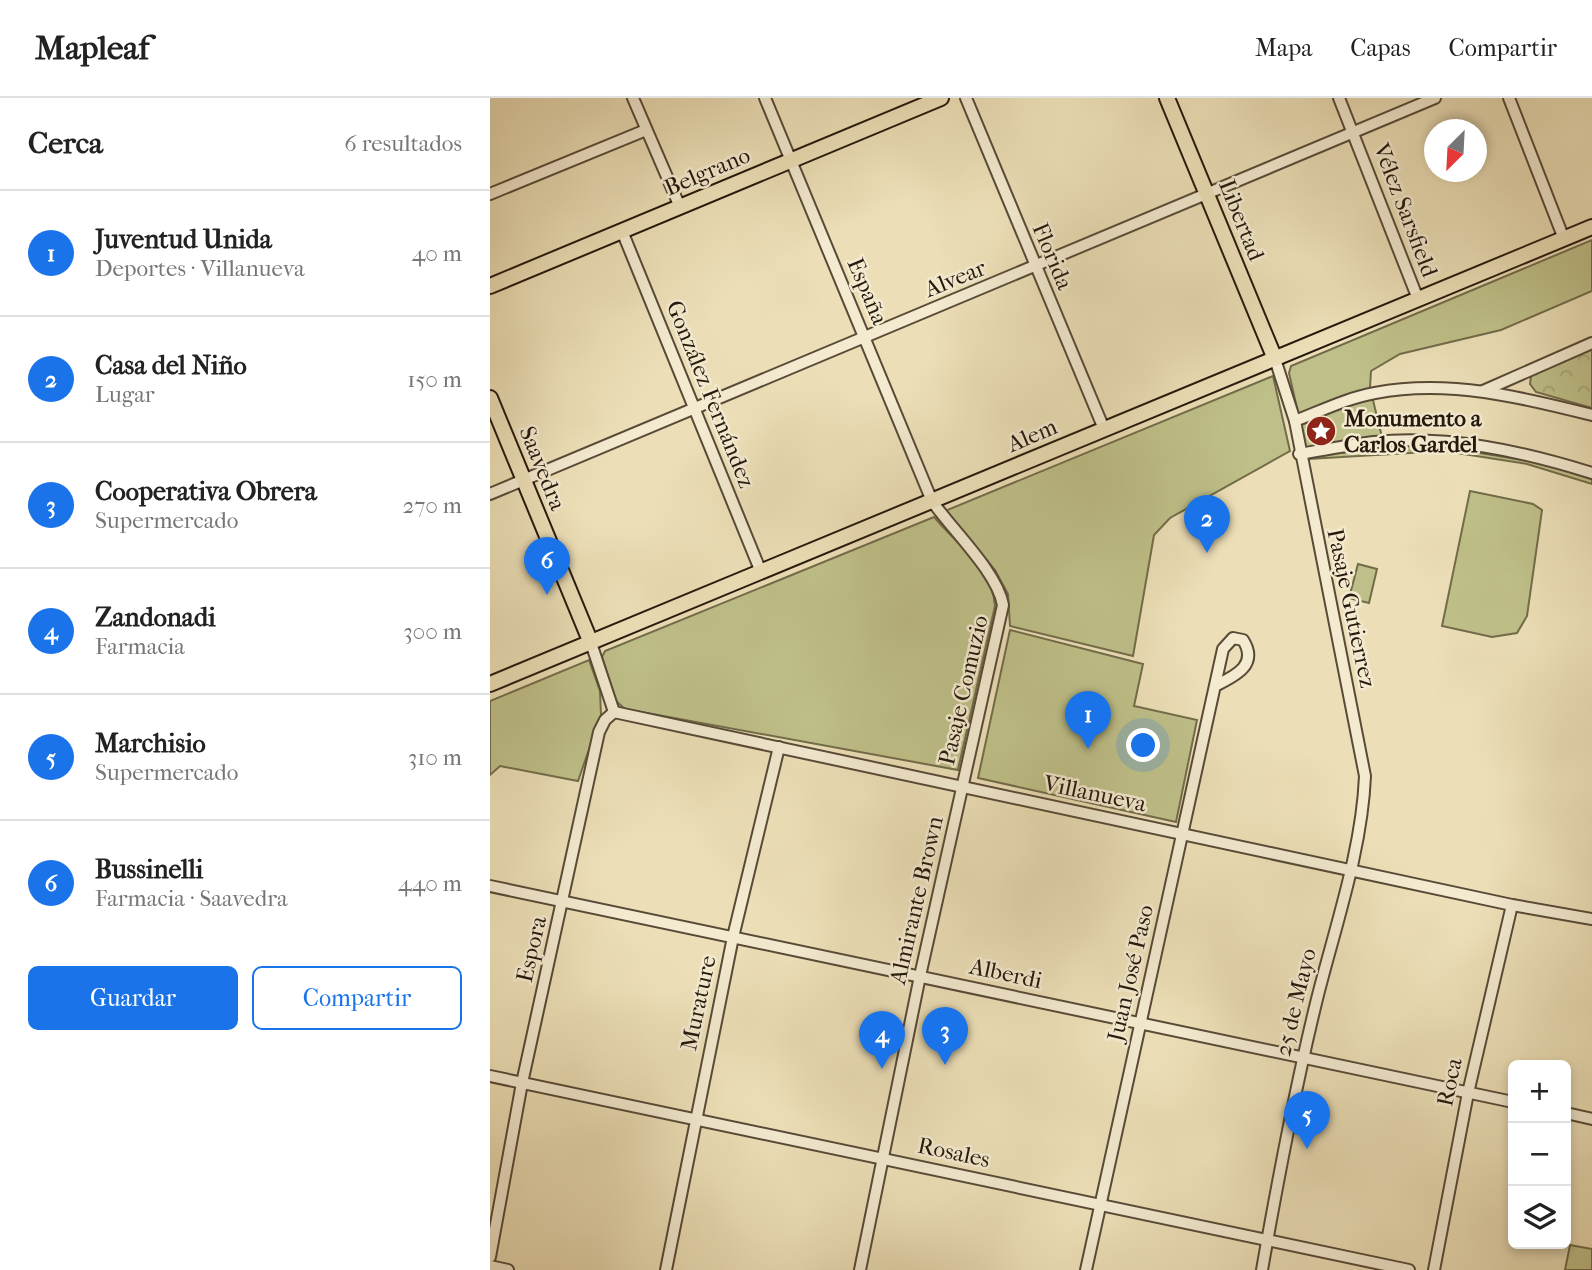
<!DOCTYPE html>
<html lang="es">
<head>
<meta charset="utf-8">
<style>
  body { margin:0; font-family:"IM FELL French Canon",serif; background:#f2f2f2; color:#222 }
  .controls { position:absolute; right:21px; bottom:21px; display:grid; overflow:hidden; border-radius:10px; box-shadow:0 4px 10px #0003 }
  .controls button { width:63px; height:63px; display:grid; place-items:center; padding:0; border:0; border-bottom:2px solid #e0e0e0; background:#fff; color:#222; font:35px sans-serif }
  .compass { position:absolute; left:934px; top:21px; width:63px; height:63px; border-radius:50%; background:#fff; box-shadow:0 4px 10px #0003; rotate:204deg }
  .you { position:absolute; left:654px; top:648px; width:24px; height:24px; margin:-18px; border:5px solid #fff; border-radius:50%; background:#1a73e8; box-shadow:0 0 0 10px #1a73e833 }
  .badge { display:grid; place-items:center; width:46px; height:46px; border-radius:50%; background:#1a73e8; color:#fff; font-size:23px; font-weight:700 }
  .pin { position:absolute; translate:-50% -58px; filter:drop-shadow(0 2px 4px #0008) }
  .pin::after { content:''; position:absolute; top:37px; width:24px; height:21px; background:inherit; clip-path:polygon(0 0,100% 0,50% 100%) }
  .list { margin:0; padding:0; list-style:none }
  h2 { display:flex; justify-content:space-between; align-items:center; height:91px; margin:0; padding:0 28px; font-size:30px }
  h2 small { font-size:23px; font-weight:400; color:#767676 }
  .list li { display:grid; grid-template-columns:46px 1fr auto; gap:21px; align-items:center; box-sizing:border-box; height:126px; padding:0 28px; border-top:2px solid #e0e0e0 }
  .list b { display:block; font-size:26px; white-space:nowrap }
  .list p { margin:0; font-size:23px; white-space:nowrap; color:#767676 }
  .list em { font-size:23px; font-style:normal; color:#767676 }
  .actions { display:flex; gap:14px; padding:21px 28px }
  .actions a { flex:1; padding:16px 0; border:2px solid #1a73e8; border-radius:10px; text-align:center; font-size:24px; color:#1a73e8 }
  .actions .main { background:#1a73e8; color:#fff }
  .icon { flex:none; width:38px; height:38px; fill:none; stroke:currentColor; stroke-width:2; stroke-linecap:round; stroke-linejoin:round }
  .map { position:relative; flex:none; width:1102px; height:1172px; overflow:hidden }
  header { display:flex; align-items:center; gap:42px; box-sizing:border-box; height:98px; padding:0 35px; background:#fff; border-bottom:2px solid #e0e0e0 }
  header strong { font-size:33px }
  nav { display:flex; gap:38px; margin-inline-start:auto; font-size:24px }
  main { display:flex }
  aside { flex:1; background:#fff }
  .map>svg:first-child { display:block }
  .green { fill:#bfc089; stroke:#726c4a; stroke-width:2 }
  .park { fill:url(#park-crowns); stroke:#726c4a; stroke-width:2 }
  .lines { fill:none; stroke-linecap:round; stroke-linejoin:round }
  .minor-casing { stroke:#584a37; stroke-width:14 }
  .major-casing { stroke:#26180c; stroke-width:18 }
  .minor { stroke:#f3ead0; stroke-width:10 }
  .major { stroke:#ecdfb7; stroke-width:14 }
  .labels { text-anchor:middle; stroke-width:5; stroke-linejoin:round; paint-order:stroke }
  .street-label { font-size:23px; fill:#26180c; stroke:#f3ead0 }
  .poi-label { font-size:23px; font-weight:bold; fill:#26180c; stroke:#f3ead0; text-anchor:start }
</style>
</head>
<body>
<header>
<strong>Mapleaf</strong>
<nav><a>Mapa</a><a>Capas</a><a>Compartir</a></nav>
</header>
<main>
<aside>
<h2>Cerca<small>6 resultados</small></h2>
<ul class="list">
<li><span class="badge">1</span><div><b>Juventud Unida</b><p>Deportes · Villanueva</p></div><em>40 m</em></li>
<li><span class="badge">2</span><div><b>Casa del Niño</b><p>Lugar</p></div><em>150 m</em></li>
<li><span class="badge">3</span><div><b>Cooperativa Obrera</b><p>Supermercado</p></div><em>270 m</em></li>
<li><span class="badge">4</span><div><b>Zandonadi</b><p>Farmacia</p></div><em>300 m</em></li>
<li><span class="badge">5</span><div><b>Marchisio</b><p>Supermercado</p></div><em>310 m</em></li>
<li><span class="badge">6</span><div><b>Bussinelli</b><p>Farmacia · Saavedra</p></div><em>440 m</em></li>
</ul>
<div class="actions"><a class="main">Guardar</a><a>Compartir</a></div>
</aside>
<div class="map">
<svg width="1102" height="1172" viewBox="0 0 1102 1172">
  <defs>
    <pattern id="park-crowns" width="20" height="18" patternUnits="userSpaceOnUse" patternTransform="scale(1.75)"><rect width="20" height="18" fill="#bfc089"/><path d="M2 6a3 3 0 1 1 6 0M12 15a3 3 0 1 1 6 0" fill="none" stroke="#a4a475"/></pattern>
  </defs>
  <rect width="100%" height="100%" fill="#ecdfb7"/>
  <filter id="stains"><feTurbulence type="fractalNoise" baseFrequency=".00286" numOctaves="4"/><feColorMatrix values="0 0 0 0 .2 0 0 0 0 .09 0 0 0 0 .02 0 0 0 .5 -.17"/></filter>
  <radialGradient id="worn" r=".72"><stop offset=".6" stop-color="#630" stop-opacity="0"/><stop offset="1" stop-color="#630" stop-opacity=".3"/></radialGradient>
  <!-- green -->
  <g class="green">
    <polygon points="1102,142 1102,193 1011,232 910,256 881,273 880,290 892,339 816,350 799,275 801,268"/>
    <polygon points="783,278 800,353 680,420 664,437 643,558 520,528 518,496 505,472 455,413"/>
    <polygon points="980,393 1043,406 1052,412 1037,518 1027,535 1002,539 952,528"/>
    <path d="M 444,419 C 466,445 503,472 505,508 L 468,672 L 135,611 L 126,603 L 112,559 L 115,553 Z"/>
    <polygon points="868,466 887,471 879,505 859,500"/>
    <polygon points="520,532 653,566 644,608 707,622 686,724 488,680"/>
    <polygon points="99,562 110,593 111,617 88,683 10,668 0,677 0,603"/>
    <polygon points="1080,1147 1102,1151 1102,1172 1075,1172"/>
  </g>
  <!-- park -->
  <g class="park">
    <polygon points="1102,249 1102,310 1046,294 1040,286 1041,278 1057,267"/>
    <polygon points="892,339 1051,365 1102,381 1102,386 1037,366 954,353 819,361 816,350"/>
  </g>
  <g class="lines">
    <!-- minor casing -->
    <g class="minor-casing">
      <g id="minor">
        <polyline points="143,0 190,109"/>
        <path d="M 275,0 L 442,403 C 463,433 507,474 513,507 L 430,878 L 370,1172"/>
        <polyline points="476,0 614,331"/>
        <polyline points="849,0 928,201"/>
        <polyline points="1019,0 1074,141"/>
        <polyline points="0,96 156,32"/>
        <polyline points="132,133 271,474"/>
        <polyline points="993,293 1102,245"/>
        <path d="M 805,323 C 831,313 857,300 885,295 C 958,281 1031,299 1102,317"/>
        <path d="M 809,356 C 834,352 859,347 884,344 C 958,337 1032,353 1102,375"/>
        <polyline points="0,396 945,0"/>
        <polyline points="101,545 124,614"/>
        <polyline points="0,788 1023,1004"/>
        <polyline points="0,978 919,1172"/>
        <polyline points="1076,1015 1102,1021"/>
        <polyline points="0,1159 32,985 109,634 115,622 124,614 1022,807 1102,821"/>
        <polyline points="0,1168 18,1172"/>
        <polyline points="176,1172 243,839 289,649"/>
        <path d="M 596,1172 L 733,551 L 743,540 L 753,542 C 769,567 745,578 725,588"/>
        <path d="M 772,1172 C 788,1081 805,990 827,901 C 845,829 872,752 875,678 L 805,323 L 785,261"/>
        <polyline points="944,1172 978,995 1022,807"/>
      </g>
    </g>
    <!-- major casing -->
    <g class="major-casing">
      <g id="major">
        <polyline points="677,0 785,261"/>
        <polyline points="0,188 451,0"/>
        <polyline points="0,300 101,545"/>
        <polyline points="0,586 1102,129"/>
      </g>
    </g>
    <!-- minor -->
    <use href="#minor" class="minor"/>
    <!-- major -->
    <use href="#major" class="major"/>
  </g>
  <!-- icons -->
  <defs>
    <g id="sight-disc" transform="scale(1.575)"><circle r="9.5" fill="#8f2418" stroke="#f3ead0"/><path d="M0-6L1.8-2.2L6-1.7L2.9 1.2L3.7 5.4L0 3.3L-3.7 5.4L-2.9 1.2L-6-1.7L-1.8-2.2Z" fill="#fff"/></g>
  </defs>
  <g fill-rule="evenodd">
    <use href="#sight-disc" x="831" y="333"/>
  </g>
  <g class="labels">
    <!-- street labels -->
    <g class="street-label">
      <text transform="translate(217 73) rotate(-23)" y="8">Belgrano</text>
      <text transform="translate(916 112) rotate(69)" y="8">Vélez Sarsfield</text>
      <text transform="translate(752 122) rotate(68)" y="8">Libertad</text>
      <text transform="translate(563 158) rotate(67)" y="8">Florida</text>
      <text transform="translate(465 180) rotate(-22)" y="8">Alvear</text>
      <text transform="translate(378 193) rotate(67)" y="8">España</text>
      <text transform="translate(221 296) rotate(68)" y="8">González Fernández</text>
      <text transform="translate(542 337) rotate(-23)" y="8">Alem</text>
      <text transform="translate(53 370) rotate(68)" y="8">Saavedra</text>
      <text transform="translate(862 510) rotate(78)" y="8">Pasaje Gutierrez</text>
      <text transform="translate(473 592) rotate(-77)" y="8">Pasaje Comuzio</text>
      <text transform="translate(605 695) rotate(12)" y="8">Villanueva</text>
      <text transform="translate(426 802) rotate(-77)" y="8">Almirante Brown</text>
      <text transform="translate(41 851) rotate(-77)" y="8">Espora</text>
      <text transform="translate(516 875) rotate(12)" y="8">Alberdi</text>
      <text transform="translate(640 875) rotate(-77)" y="8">Juan José Paso</text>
      <text transform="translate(805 904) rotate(-76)" y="8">25 de Mayo</text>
      <text transform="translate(208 905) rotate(-78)" y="8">Murature</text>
      <text transform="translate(959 984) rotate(-78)" y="8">Roca</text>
      <text transform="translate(464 1054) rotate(12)" y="8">Rosales</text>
    </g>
    <!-- poi labels -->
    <g class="poi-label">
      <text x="854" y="328">Monumento a<tspan x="854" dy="26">Carlos Gardel</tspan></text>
    </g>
  </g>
  <rect width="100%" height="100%" filter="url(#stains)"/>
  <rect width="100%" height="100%" fill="url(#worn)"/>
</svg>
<div class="controls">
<button>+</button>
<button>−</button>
<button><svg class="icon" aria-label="layers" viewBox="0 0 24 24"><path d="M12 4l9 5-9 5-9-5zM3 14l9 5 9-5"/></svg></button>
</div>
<svg class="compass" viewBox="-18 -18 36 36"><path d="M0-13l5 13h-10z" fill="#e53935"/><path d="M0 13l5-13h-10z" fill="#767676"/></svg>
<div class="you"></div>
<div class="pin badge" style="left:598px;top:651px">1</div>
<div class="pin badge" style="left:717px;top:455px">2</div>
<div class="pin badge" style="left:455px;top:967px">3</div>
<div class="pin badge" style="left:392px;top:971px">4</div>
<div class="pin badge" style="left:817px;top:1051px">5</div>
<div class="pin badge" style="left:57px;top:497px">6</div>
</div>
</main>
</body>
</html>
